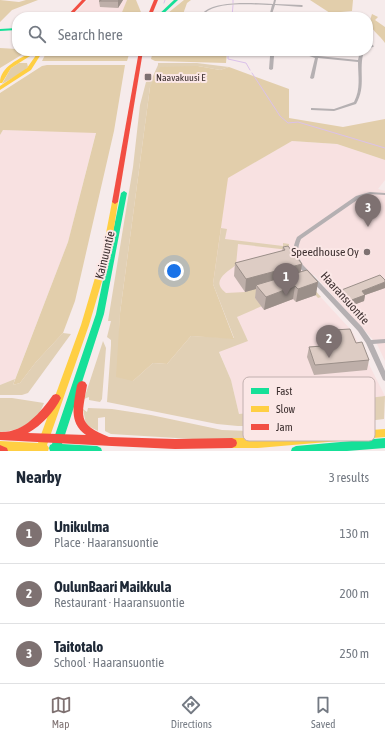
<!DOCTYPE html>
<html lang="en">
<head>
<meta charset="utf-8">
<style>
  body { margin:0; font-family:"Asap Condensed",sans-serif; background:#f6f6f7; color:#1f2937 }
  .you { position:absolute; left:174px; top:271px; width:14px; height:14px; margin:-10px; border:3px solid #fff; border-radius:50%; background:#1a73e8; box-shadow:0 0 0 6px #1a73e833 }
  .badge { display:grid; place-items:center; width:26px; height:26px; border-radius:50%; background:#7e7171; color:#fff; font-size:13px; font-weight:700 }
  .pin { position:absolute; translate:-50% -33px; filter:drop-shadow(0 1px 2px #0008) }
  .pin::after { content:''; position:absolute; top:21px; width:14px; height:12px; background:inherit; clip-path:polygon(0 0,100% 0,50% 100%) }
  .list { margin:0; padding:0; list-style:none }
  h2 { display:flex; justify-content:space-between; align-items:center; height:52px; margin:0; padding:0 16px; font-size:17px }
  h2 small { font-size:13px; font-weight:400; color:#747a83 }
  .list li { display:grid; grid-template-columns:26px 1fr auto; gap:12px; align-items:center; box-sizing:border-box; height:60px; padding:0 16px; border-top:1px solid #e0e1e3 }
  .list b { display:block; font-size:15px; white-space:nowrap }
  .list p { margin:0; font-size:13px; white-space:nowrap; color:#747a83 }
  .list em { font-size:13px; font-style:normal; color:#747a83 }
  .icon { flex:none; width:22px; height:22px; fill:none; stroke:currentColor; stroke-width:2; stroke-linecap:round; stroke-linejoin:round }
  .map { position:relative; flex:none; width:385px; height:451px; overflow:hidden }
  .search { position:absolute; background:#fff; box-shadow:0 1px 3px #0004; left:12px; right:12px; top:12px; height:44px; display:flex; align-items:center; gap:10px; box-sizing:border-box; padding:0 14px; border-radius:16px; color:#747a83; font-size:15px }
  .sheet { height:232px; background:#fff }
  nav { display:flex; justify-content:space-around; align-items:center; box-sizing:border-box; height:56px; border-top:1px solid #e0e1e3; background:#fff; font-size:11px; color:#747a83 }
  nav a { display:grid; justify-items:center; gap:2px }
  nav .on { color:#7e7171 }
  .map>svg:first-child { display:block }
  .built { fill:#f8e1e1 }
  .green { fill:#e1d0b5 }
  .forest { fill:#e2ceab }
  .lines { fill:none; stroke-linecap:round; stroke-linejoin:round }
  .stream { stroke:#dbc1ea; stroke-width:1 }
  .street { fill:#b5b0b2; fill-rule:evenodd }
  .fast { fill:#16e098; fill-rule:evenodd }
  .slow { fill:#ffcf43; fill-rule:evenodd }
  .jam { fill:#f24e42; fill-rule:evenodd }
  .wall { fill:#beafa9 }
  .shaded-wall { fill:#9b8f89 }
  .building { fill:#ddccc4; stroke:#9b8f89 }
  .poi-dot { fill:#7e7171; stroke:#fbe7e6; stroke-width:1.5 }
  .labels { text-anchor:middle; stroke-width:4; stroke-linejoin:round; paint-order:stroke }
  .far-poi-label { font-size:10px; fill:#3d3030; stroke:#fbe7e6; text-anchor:start }
  .poi-label { font-size:12px; fill:#3d3030; stroke:#fbe7e6; text-anchor:end }
  .street-label { font-size:12px; fill:#3d3030; stroke:#fbe7e6 }
  .key { fill:#fbe7e6; stroke:#c2b0af; stroke-width:1 }
  .key-label { font-size:11px; fill:#3d3030 }
</style>
</head>
<body>
<div class="map">
<svg width="385" height="451" viewBox="0 0 385 451">
  <rect width="100%" height="100%" fill="#f6ebeb"/>
  <!-- built -->
  <g class="built">
    <polygon points="88,0 127,0 120,17 72,17"/>
    <polygon points="3,130 96,132 68,242 15,379 0,385 0,135"/>
    <polygon points="292,141 337,144 385,160 385,180 378,189 385,191 385,361 377,344 314,275 304,279 352,331 385,396 239,414 231,380 219,351 248,340 213,284 227,178"/>
  </g>
  <!-- green -->
  <g class="green">
    <path d="M 158,63 L 197,63 L 229,67 L 220,70 L 198,66 L 150,87 L 120,313 L 119,344 L 133,381 L 153,363 L 167,364 L 191,336 L 234,338 L 213,284 L 221,228 L 227,229 L 225,239 L 283,246 L 283,243 L 289,244 L 289,250 L 238,244 L 236,265 C 227,272 210,281 226,293 L 245,292 L 295,268 L 321,297 L 318,298 L 305,283 L 255,298 L 262,306 L 237,317 L 248,341 L 219,352 L 231,380 L 239,414 L 385,396 L 384,419 L 326,426 L 238,426 L 217,424 L 107,402 L 111,345 L 111,340 L 107,337 L 111,321 L 108,321 L 133,167 L 140,105 L 146,82 L 153,76 L 158,65 Z"/>
    <polygon points="63,333 71,334 28,393 22,395 0,395 0,385 15,379 13,385 20,383 36,362"/>
    <polygon points="103,341 106,348 102,399 100,402 89,400 89,397 84,399"/>
    <path d="M 0,398 L 12,398 L 44,403 C 37,422 20,431 0,432 Z"/>
    <polygon points="88,408 112,409 151,415 222,430 299,433 286,437 209,440 111,434 105,431 105,417 98,418 98,431 86,425 83,409 87,412"/>
  </g>
  <!-- forest -->
  <g class="forest">
    <polygon points="0,0 19,2 26,0 38,0 12,10 0,22"/>
    <polygon points="127,0 136,0 143,17 120,17"/>
    <polygon points="184,0 191,0 187,3 182,17 163,17"/>
    <polygon points="310,0 353,0 352,11 330,13"/>
    <path d="M 372,14 L 378,17 L 375,20 L 385,27 L 385,43 C 378,32 366,29 372,14 Z"/>
    <polygon points="0,48 17,49 17,51 28,51 0,68"/>
    <polygon points="47,51 130,51 127,61 42,61"/>
    <path d="M 153,51 L 176,51 L 178,55 C 195,55 210,51 227,51 L 226,63 L 155,61 L 151,59 Z"/>
    <polygon points="19,63 27,63 28,67 23,72 2,84 11,68"/>
    <polygon points="47,65 125,65 114,131 75,301 63,333 36,362 20,383 13,385 68,242 96,133 3,130 0,135 0,93 42,66"/>
    <polygon points="198,66 220,70 229,67 289,89 289,118 343,127 385,119 385,160 337,144 292,141 228,178 213,284 234,339 191,336 167,364 153,363 133,381 116,377 120,313 150,87 160,67"/>
  </g>
  <g class="lines">
    <!-- stream -->
    <g class="stream">
      <polyline points="233,0 233,3"/>
      <polyline points="164,3 165,0"/>
      <polyline points="232,17 233,5"/>
      <polyline points="228,51 228,59 246,63 250,70"/>
      <polyline points="252,73 280,116 288,123 298,122 385,148"/>
    </g>
    <!-- street -->
    <g class="street">
      <path d="M 274,0 L 276,0 L 275,4 L 302,5 L 303,6 L 302,7 L 275,5 L 271,17 L 269,17 L 272,5 C 256,5 218,1 205,13 L 205,17 L 203,17 L 203,13 C 215,0 255,3 273,4 Z"/>
      <polygon points="324,15 325,15 325,17 321,17"/>
      <polygon points="372,45 374,46 373,47 368,48 368,46"/>
      <polygon points="274,51 278,51 274,56 273,69 271,70 269,69 270,56"/>
      <path d="M 295,51 L 300,51 L 315,56 L 316,51 L 320,51 L 318,56 L 358,60 L 360,51 L 364,51 C 358,70 367,86 356,104 L 334,111 L 311,110 L 311,108 L 312,108 L 334,109 L 354,102 C 361,89 358,76 358,62 L 318,58 L 314,78 L 312,79 L 310,78 L 315,58 Z"/>
      <path d="M 370,192 L 385,193 L 385,195 L 370,194 L 360,198 L 301,239 C 297,248 297,256 303,265 L 362,327 L 371,340 L 385,339 L 385,343 L 373,344 L 385,371 L 385,381 L 383,380 L 366,343 L 358,331 L 299,267 C 292,257 292,248 297,237 L 356,196 Z"/>
    </g>
    <!-- fast -->
    <g class="fast">
      <polygon points="174,0 178,0 160,17 156,17"/>
      <polygon points="17,28 17,30 0,31 0,29"/>
      <polygon points="124,191 127,193 104,314 62,444 97,446 101,448 102,451 50,451 49,448 50,445 52,444 96,314 121,193"/>
      <polygon points="385,438 385,448 347,451 291,451 292,448 296,446"/>
    </g>
    <!-- slow -->
    <g class="slow">
      <path d="M 33,51 L 38,51 L 11,68 L 2,83 L 0,83 C 0,66 20,59 33,51 Z"/>
      <polygon points="39,51 43,51 31,70 0,90 0,86 27,68"/>
      <polygon points="115,200 118,202 110,254 89,325 47,445 49,448 48,451 0,451 0,441 38,443 81,325 102,254 112,202"/>
      <polygon points="385,429 385,437 258,448 232,448 228,446 227,443 228,440 232,438 258,438"/>
    </g>
    <!-- jam -->
    <g class="jam">
      <polygon points="82,0 86,0 70,17 66,17"/>
      <polygon points="154,0 158,0 151,17 147,17"/>
      <polygon points="139,51 143,51 118,202 115,204 112,202"/>
      <path d="M 82,381 L 85,382 L 87,385 C 82,416 76,424 109,437 L 175,439 L 232,438 L 236,440 L 237,443 L 236,446 L 232,448 L 175,449 L 112,446 L 0,440 L 0,432 C 24,433 40,413 53,395 L 56,394 L 59,395 L 61,398 C 54,412 42,425 28,433 L 86,435 C 68,422 74,404 77,385 L 79,382 Z"/>
      <polygon points="0,445 7,448 8,451 0,451"/>
    </g>
  </g>
  <!-- wall -->
  <g class="wall">
    <polygon points="123,0 118,8 100,7 99,1"/>
    <polygon points="283,247 301,272 316,295 296,302 293,299 264,310 255,298 256,289 245,292 234,276 235,263 282,251"/>
    <polygon points="385,288 365,295 364,301 348,307 338,297 339,291"/>
    <polygon points="334,330 356,343 369,360 367,370 314,375 307,357 309,347 331,345"/>
  </g>
  <!-- shaded-wall -->
  <g class="shaded-wall">
    <polygon points="119,0 123,0 118,8 118,1"/>
    <polygon points="302,264 300,277 256,285 256,289 245,292 246,279"/>
    <polygon points="318,282 316,295 296,302 298,289"/>
    <polygon points="385,282 385,288 365,295 364,301 348,307 349,301 362,291"/>
    <polygon points="295,286 293,299 264,310 266,297"/>
  </g>
  <!-- building -->
  <g class="building">
    <polygon points="102,0 119,0 118,1 99,1"/>
    <polygon points="288,246 302,264 246,279 235,263 285,250 283,247"/>
    <polygon points="307,270 318,282 298,289 295,286 266,297 256,285"/>
    <polygon points="380,275 385,280 385,282 362,291 365,295 349,301 339,291"/>
    <polygon points="350,329 356,343 362,342 369,360 315,365 309,347 335,345 336,343 333,335 335,334 334,330"/>
  </g>
  <!-- markers -->
  <g class="poi-dot">
    <rect x="144" y="73" width="8" height="8" rx="2"/>
    <circle cx="367" cy="252" r="4"/>
  </g>
  <g class="labels">
    <!-- far-poi labels -->
    <g class="far-poi-label">
      <text x="156" y="81">Naavakuusi E</text>
    </g>
    <!-- poi labels -->
    <g class="poi-label">
      <text x="359" y="256">Speedhouse Oy</text>
    </g>
    <!-- street labels -->
    <g class="street-label">
      <text transform="translate(105 255) rotate(-76)" y="4">Kainuuntie</text>
      <text transform="translate(345 298) rotate(48)" y="4">Haaransuontie</text>
    </g>
  </g>
  <!-- legend -->
  <rect x="243" y="377" width="132" height="64" rx="6" class="key"/>
  <rect x="251" y="388" width="18" height="6" fill="#16e098"/>
  <rect x="251" y="406" width="18" height="6" fill="#ffcf43"/>
  <rect x="251" y="424" width="18" height="6" fill="#f24e42"/>
  <g class="key-label">
    <text x="276" y="395">Fast</text>
    <text x="276" y="413">Slow</text>
    <text x="276" y="431">Jam</text>
  </g>
</svg>
<div class="you"></div>
<div class="pin badge" style="left:286px;top:296px">1</div>
<div class="pin badge" style="left:329px;top:358px">2</div>
<div class="pin badge" style="left:368px;top:227px">3</div>
<div class="search"><svg class="icon" aria-label="search" viewBox="0 0 24 24"><circle cx="10" cy="10" r="6"/><path d="M15 15l6 6"/></svg>Search here</div>
</div>
<section class="sheet">
<h2>Nearby<small>3 results</small></h2>
<ul class="list">
<li><span class="badge">1</span><div><b>Unikulma</b><p>Place · Haaransuontie</p></div><em>130 m</em></li>
<li><span class="badge">2</span><div><b>OulunBaari Maikkula</b><p>Restaurant · Haaransuontie</p></div><em>200 m</em></li>
<li><span class="badge">3</span><div><b>Taitotalo</b><p>School · Haaransuontie</p></div><em>250 m</em></li>
</ul>
</section>
<nav>
<a class="on"><svg class="icon" aria-label="map" viewBox="0 0 24 24"><path d="M3 6l6-2 6 2 6-2v14l-6 2-6-2-6 2zM9 4v14M15 6v14"/></svg>Map</a>
<a><svg class="icon" aria-label="directions" viewBox="0 0 24 24"><path d="M12 3l9 9-9 9-9-9zM9 14v-3h6M13 9l2 2-2 2"/></svg>Directions</a>
<a><svg class="icon" aria-label="saved" viewBox="0 0 24 24"><path d="M7 4h10v16l-5-4-5 4z"/></svg>Saved</a>
</nav>
</body>
</html>
